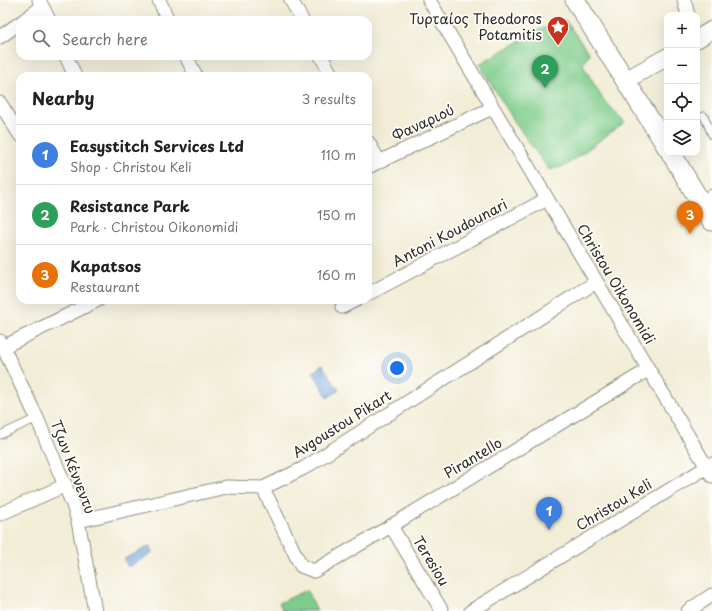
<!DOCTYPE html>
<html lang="en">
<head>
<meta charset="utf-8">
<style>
  body { margin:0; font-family:"Playpen Sans",sans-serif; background:#f2f2f2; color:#222 }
  .controls { position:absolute; right:12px; top:12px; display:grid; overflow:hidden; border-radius:8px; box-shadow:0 4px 16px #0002 }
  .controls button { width:36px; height:36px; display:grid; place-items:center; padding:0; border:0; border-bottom:1px solid #e0e0e0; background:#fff; color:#222; font:20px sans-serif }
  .you { position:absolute; left:397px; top:368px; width:14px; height:14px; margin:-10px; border:3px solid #fff; border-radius:50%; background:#1a73e8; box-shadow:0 0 0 6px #1a73e833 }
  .badge { display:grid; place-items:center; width:26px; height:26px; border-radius:50%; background:#0b8043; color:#fff; font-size:13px; font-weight:700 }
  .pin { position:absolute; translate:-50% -33px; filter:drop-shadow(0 1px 2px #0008) }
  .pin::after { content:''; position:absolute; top:21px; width:14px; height:12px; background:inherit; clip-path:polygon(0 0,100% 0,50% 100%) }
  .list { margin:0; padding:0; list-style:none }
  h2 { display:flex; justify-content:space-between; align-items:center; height:52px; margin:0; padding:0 16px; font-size:17px }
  h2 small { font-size:13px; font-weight:400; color:#767676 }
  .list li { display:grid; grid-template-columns:26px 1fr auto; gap:12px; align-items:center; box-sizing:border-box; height:60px; padding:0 16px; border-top:1px solid #e0e0e0 }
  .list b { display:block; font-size:15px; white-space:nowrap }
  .list p { margin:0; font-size:13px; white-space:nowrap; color:#767676 }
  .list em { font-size:13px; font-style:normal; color:#767676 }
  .icon { flex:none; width:22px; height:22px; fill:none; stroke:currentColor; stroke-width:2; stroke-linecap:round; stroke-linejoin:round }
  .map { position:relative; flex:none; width:712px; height:611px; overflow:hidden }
  .search { position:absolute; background:#fff; box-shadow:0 4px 16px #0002; left:16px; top:16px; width:356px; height:44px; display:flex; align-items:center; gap:10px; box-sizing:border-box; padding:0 14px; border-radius:12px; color:#767676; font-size:15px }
  .panel { position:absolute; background:#fff; box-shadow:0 4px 16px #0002; left:16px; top:72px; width:356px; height:232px; border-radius:12px }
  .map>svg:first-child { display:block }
  .green { fill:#7dcc8b; stroke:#547c5b }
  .water { fill:#72a4dd; stroke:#4e6884 }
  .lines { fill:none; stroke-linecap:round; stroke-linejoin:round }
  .service-casing { stroke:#8e8c81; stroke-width:9 }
  .minor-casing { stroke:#8e8c81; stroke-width:15 }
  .tertiary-casing { stroke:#8e8c81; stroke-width:19 }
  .secondary-casing { stroke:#8e8c81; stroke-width:21 }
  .service { stroke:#fff; stroke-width:7 }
  .minor { stroke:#fff; stroke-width:13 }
  .tertiary { stroke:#fff; stroke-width:17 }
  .secondary { stroke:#fff; stroke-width:19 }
  .labels { text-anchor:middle; stroke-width:3.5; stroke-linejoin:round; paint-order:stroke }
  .poi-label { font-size:14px; fill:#2b2b2b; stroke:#fdfcf7; text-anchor:end }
  .street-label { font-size:14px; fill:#2b2b2b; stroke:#fdfcf7 }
</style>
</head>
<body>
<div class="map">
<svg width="712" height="611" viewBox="0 0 712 611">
  <rect width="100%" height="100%" fill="#fdfcf7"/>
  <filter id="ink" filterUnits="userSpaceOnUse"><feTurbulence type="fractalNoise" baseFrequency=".025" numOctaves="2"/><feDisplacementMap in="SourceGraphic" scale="8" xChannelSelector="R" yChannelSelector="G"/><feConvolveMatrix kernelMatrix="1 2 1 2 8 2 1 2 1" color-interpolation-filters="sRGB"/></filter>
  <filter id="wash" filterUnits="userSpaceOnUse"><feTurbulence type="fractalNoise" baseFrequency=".012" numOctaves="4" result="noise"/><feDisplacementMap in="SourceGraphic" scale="16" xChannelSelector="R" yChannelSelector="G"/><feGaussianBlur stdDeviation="0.9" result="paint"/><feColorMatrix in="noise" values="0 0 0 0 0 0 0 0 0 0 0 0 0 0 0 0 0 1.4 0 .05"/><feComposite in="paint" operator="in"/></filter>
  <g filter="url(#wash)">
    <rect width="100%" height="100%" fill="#f2edd7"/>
    <!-- green -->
    <g class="green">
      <polygon points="565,20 589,53 583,65 602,98 625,122 565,166 549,170 518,127 479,64 543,28 546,28"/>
      <polygon points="307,590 317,611 283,611 279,603"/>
    </g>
    <!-- water -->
    <g class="water">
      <polygon points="322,365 339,390 328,398 313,372"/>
      <polygon points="150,546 153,553 128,567 124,559"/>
    </g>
  </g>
  <g filter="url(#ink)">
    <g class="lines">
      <!-- service casing -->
      <g class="service-casing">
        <g id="service">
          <polyline points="704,116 712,135"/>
          <polyline points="0,435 37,418"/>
        </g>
      </g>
      <!-- minor casing -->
      <g class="minor-casing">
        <g id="minor">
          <polyline points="39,0 49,20"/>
          <polyline points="159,0 168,20"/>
          <polyline points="291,0 302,20"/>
          <polyline points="429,0 712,476"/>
          <polyline points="684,0 688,15"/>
          <polyline points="24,20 42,7"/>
          <polyline points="0,37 20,23"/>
          <polyline points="66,56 75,76"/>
          <polyline points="186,56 196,76"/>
          <polyline points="321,56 332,76"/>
          <polyline points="0,103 20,135"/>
          <polyline points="368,142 379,161"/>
          <polyline points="368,167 492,108"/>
          <polyline points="701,202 712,196"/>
          <polyline points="368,294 547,199"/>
          <polyline points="342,307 356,300"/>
          <polyline points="0,341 37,418 73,505 78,521 95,611"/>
          <polyline points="3,347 98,300"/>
          <polyline points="263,488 301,566 314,571 391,526 648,370"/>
          <polyline points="0,514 66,485"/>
          <polyline points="78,521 226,487 263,488 304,468 596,282"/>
          <polyline points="391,526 442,611"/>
          <polyline points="471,611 712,464"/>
          <polyline points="688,611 712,595"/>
        </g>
      </g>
      <!-- tertiary casing -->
      <g class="tertiary-casing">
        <g id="tertiary">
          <polyline points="697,39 712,30"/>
          <polyline points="626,80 667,57"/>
        </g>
      </g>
      <!-- secondary casing -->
      <g class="secondary-casing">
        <g id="secondary">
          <polyline points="575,0 667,147"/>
          <polyline points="671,153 712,221"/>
        </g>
      </g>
      <!-- service -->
      <use href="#service" class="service"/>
      <!-- minor -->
      <use href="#minor" class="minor"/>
      <!-- tertiary -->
      <use href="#tertiary" class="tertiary"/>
      <!-- secondary -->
      <use href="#secondary" class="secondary"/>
    </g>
  </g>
  <!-- icons -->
  <defs>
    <g id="sight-pin" transform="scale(1.15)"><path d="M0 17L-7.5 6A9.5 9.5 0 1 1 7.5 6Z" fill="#c8321e" stroke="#fdfcf7"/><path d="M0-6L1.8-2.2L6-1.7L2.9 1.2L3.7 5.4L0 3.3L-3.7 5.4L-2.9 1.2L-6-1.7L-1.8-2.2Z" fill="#fff"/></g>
  </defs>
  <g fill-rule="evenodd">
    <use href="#sight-pin" x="558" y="27"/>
  </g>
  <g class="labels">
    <!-- poi labels -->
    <g class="poi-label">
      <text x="542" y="24">Τυρταίος Theodoros<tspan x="542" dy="16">Potamitis</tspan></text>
    </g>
    <!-- street labels -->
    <g class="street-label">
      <text transform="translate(423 123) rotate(-25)" y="5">Φαναριού</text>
      <text transform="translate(450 233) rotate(-28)" y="5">Antoni Koudounari</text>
      <text transform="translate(616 284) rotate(59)" y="5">Christou Oikonomidi</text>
      <text transform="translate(342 424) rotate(-32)" y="5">Avgoustou Pikart</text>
      <text transform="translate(473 458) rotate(-31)" y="5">Pirantello</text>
      <text transform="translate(73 467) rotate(69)" y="5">Τζων Κέννεντυ</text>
      <text transform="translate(614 505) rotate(-31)" y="5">Christou Keli</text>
      <text transform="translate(431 561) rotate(59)" y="5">Teresiou</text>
    </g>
  </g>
</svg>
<div class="controls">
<button>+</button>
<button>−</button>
<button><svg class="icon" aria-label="locate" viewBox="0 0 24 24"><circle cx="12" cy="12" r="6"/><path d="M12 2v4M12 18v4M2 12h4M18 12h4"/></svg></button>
<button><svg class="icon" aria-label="layers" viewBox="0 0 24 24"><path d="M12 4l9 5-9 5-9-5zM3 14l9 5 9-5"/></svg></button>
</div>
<div class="you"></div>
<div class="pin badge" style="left:549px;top:530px;background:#3f7fe0">1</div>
<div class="pin badge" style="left:545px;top:88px;background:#2e9e5b">2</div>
<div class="pin badge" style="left:690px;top:234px;background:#e8710a">3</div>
<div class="search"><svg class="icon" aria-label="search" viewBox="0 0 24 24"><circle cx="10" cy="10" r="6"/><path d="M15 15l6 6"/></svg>Search here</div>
<section class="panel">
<h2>Nearby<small>3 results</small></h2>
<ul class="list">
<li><span class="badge" style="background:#3f7fe0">1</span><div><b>Easystitch Services Ltd</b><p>Shop · Christou Keli</p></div><em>110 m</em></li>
<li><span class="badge" style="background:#2e9e5b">2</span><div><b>Resistance Park</b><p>Park · Christou Oikonomidi</p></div><em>150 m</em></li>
<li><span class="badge" style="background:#e8710a">3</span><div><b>Kapatsos</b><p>Restaurant</p></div><em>160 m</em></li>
</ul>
</section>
</div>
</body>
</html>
